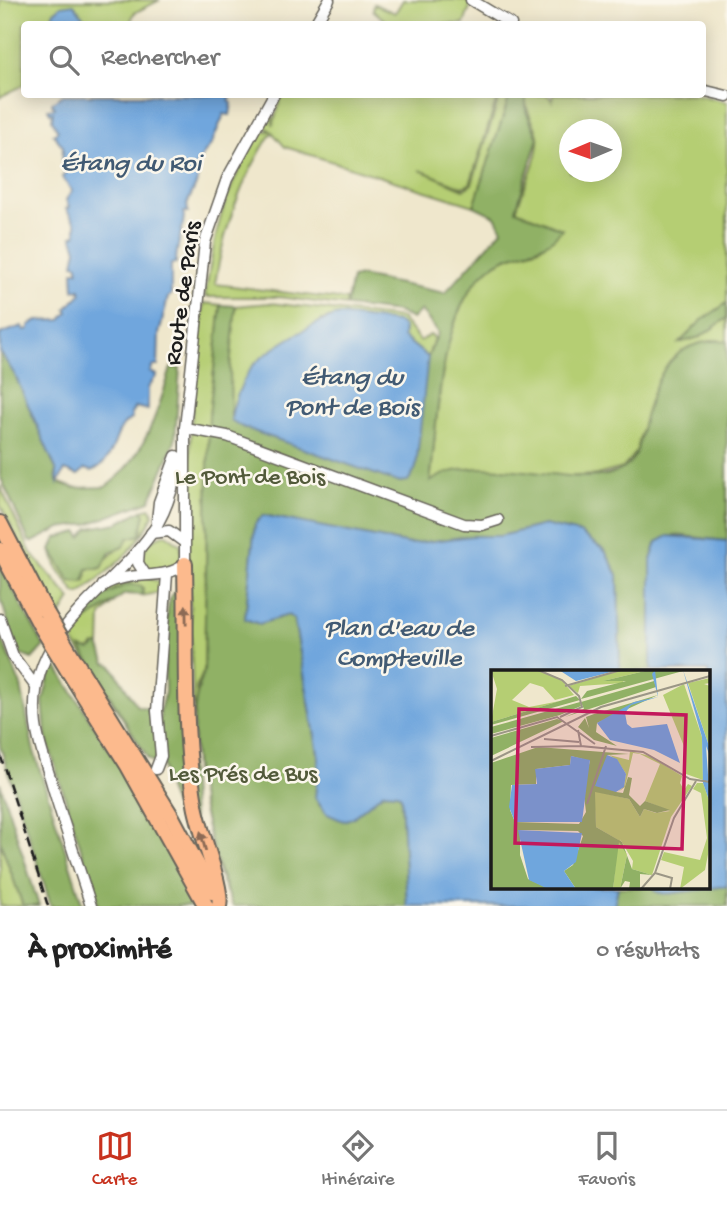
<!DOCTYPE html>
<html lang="fr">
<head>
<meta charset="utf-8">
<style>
  body { margin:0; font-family:"Gochi Hand",sans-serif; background:#f6f6f6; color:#222 }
  .compass { position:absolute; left:559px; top:119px; width:63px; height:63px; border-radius:50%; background:#fff; box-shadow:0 4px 18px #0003; rotate:268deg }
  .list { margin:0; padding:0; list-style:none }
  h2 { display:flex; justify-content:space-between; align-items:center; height:91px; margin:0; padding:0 28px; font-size:30px }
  h2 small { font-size:23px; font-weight:400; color:#767676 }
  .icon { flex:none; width:38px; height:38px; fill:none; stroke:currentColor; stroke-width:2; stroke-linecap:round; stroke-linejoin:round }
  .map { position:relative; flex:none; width:727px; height:906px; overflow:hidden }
  .search { position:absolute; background:#fff; box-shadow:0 4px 18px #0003; left:21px; right:21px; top:21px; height:77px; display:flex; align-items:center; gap:18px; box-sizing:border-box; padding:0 24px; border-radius:7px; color:#767676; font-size:26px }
  .sheet { height:203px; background:#fff }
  nav { display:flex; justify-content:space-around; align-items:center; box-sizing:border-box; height:98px; border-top:2px solid #e0e0e0; background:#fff; font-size:19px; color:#767676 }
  nav a { display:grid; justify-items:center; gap:4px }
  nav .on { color:#c8321e }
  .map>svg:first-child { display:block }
  .green { fill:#b5ce73; stroke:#687548; stroke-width:2; fill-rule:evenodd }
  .forest { fill:#90b165; stroke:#566640; stroke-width:2 }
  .water { fill:#6fa6dd; stroke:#46617c; stroke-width:2 }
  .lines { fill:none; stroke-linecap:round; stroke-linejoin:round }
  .minor-casing { stroke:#66635a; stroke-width:13 }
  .highway-casing { stroke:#66635a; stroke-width:18 }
  .minor { stroke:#fff; stroke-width:10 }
  .highway { stroke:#fcba8d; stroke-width:14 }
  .rail { stroke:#1c1c1c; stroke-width:2.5; stroke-dasharray:10 5; stroke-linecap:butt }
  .highway-bridge-casing { stroke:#66635a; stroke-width:18; stroke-linecap:butt }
  .highway-bridge { stroke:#fcba8d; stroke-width:14 }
  .oneway { fill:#8c6b54 }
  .labels { text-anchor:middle; stroke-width:5; stroke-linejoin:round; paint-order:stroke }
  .street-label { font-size:24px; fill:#1c1c1c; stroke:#fbf7ec }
  .park-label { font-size:24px; fill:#525a3a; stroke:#fbf7ec }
  .water-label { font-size:26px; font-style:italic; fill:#415a73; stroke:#fbf7ec }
  .inset-road { fill:none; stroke:#9b9686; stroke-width:2 }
  .view { fill:#c2185b; fill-opacity:0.15; stroke:#c2185b; stroke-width:3.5 }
  .inset-edge { fill:none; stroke:#1c1c1c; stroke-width:3.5 }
</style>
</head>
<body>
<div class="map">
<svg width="727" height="906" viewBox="0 0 727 906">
  <rect width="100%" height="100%" fill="#fbf7ec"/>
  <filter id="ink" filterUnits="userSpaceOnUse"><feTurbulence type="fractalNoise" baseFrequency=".0143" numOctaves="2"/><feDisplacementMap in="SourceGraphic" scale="14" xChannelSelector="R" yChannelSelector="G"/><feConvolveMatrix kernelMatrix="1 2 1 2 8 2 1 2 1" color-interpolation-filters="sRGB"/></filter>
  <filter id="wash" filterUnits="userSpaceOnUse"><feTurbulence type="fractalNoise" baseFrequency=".00686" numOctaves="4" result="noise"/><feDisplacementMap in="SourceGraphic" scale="28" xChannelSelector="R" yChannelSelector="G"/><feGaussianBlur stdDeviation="1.57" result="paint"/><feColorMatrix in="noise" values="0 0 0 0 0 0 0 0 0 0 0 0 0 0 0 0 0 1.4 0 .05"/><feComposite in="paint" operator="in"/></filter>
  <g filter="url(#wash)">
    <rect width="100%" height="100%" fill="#efe7cc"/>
    <!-- green -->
    <g class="green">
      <polygon points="0,0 160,0 134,13 130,24 24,24 24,85 0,97"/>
      <polygon points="403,0 465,0 471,4 464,24 389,24 373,10 374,4 395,13"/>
      <path d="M 553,94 L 695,94 L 727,102 L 727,303 L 701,321 L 700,337 L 727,318 L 727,341 L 713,340 L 666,367 L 645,418 L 636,452 L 623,468 L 596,475 L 430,483 C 438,422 438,312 488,269 C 503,256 519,255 537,249 C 546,246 555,235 562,229 L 516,210 C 522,193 541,152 538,136 C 535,120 524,112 526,95 L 548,95 L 552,101 ZM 570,130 L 612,130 L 612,172 L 570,172 Z"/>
      <path d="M 282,95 L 498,95 L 470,184 L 462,187 L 420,170 L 464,189 L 472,184 L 500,95 L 510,95 L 474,206 L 285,147 L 272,132 C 241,180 224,227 215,284 L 347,300 L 346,306 L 279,297 L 205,297 C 215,229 223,191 261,131 L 271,131 L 264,126 L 272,111 L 273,125 Z"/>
      <polygon points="204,303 221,305 209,416 204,671 196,688 217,864 232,906 214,862 195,770 187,507 193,396"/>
      <path d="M 270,303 L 401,318 L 420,341 L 430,335 L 434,337 L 428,357 L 403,337 L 404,331 L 331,317 L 322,320 L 246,377 L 232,413 C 221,395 234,330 236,306 Z"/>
      <polygon points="0,486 31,553 71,599 59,618 0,505"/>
      <path d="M 151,508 L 153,515 C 138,549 109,571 80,594 L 75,593 L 56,566 L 51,550 L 66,574 L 86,581 L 87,569 L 99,569 C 109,551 120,552 128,538 L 140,535 L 145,514 L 142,510 Z"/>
      <path d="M 166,534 L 181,545 L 181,562 L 170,570 L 149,571 L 142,563 C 143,546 149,539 166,534 Z"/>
      <polygon points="147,578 162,582 163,592 141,596 143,588 139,585 116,588 86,616 98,613 120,596 101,616 100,647 94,645 90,650 81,648 149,760 68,633 81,614 114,584"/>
      <polygon points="0,841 23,906 0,906"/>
    </g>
    <!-- forest -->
    <g class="forest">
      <path d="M 510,95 L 526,95 L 526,111 L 538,138 L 516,210 L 562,229 C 544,255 512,249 489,268 C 438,310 438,421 430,482 C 480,445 582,496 624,468 C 638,459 639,440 643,425 C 655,377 671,337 727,341 L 727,541 L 675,535 L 657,542 L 651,560 L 651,671 L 620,671 L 618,575 L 605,551 L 580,533 L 544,525 L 500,536 L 471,536 L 410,544 L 263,515 L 255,524 L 245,619 L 259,624 L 288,615 L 294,619 L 319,758 C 317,797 305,811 352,818 L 384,792 L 397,793 L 401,796 L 407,906 L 232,906 C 208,841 177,736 204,671 L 209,416 L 221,305 L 236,306 L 230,368 L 231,416 L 242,427 L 401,482 L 428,357 L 438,333 L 421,310 L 412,319 L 398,312 L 346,306 L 352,278 L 360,276 L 445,293 L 502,230 L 495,216 L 474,206 Z"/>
      <polygon points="727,303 727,318 700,337 679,343 701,321"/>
      <path d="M 0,352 L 15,375 L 56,469 L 57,482 L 74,488 L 105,487 C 143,463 159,408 171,368 L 180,367 L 175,441 L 150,501 L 88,524 L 60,528 L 33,542 L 29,541 L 0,476 Z"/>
      <polygon points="142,510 145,514 140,535 128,538 123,547 110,552 102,568 87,569 84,582 70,581 51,550 56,538 78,532 81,537 89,528 118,523"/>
      <polygon points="0,566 44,646 32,659 17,653 0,596"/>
      <path d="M 129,584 L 142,586 L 143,595 L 125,594 L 87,620 C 86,605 115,588 129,584 Z"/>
      <path d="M 177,592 L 180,594 L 194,835 C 163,805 159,753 160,712 C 160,704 165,698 165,691 C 165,677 163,649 169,638 C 164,629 168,603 172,594 Z"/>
      <polygon points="0,633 21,686 33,748 83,906 51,906 0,746"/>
      <polygon points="99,644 105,662 112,666 137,706 149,709 148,713 154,715 160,752 154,762 149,760 81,648 90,650"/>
      <polygon points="53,661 121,768 198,906 99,906 46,737 43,701"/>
      <polygon points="0,783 39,906 23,906 0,841"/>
      <polygon points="727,886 727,906 614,906 618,887 653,887 666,894"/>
    </g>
    <!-- water -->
    <g class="water">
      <polygon points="74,4 88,24 52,24 53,13 61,6"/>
      <path d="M 63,95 L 232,95 L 229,101 L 232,103 L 230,115 L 224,114 L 212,143 L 195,166 L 198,180 L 187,204 L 188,212 L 184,212 C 185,227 176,243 176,263 L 171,264 L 171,295 L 168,297 L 159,334 L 158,366 L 153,366 L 150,372 L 157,375 L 148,388 L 148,410 L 135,407 L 131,414 L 132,419 C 110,429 120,458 92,471 L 85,469 L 78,475 L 65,470 L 58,483 L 56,469 L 15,375 L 0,352 L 0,334 L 22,326 L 24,330 L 29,329 L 29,325 L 37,321 L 61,320 L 68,312 L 66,309 L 81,294 L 80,289 L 74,290 L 73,271 L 78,271 L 78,265 L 74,264 L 77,249 L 72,236 L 76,235 L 76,224 L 66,209 L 69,208 L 66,200 L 72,191 L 62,177 L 67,172 L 65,167 L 62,167 L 63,146 L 53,134 L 58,131 L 52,120 L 53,112 L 50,113 L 48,109 L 55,108 L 54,106 L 52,104 L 52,102 Z"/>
      <path d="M 340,315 L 398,322 L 404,328 L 403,337 L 428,357 L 416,468 L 408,481 L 397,482 L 242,427 L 231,420 C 232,405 242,381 251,368 C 263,352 321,318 340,315 Z"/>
      <polygon points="263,515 410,544 471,536 500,536 544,525 580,533 605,551 618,575 620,671 492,671 492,887 618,887 614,906 407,906 401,796 397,793 384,792 352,818 343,821 327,814 315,798 319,758 294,619 288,615 259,624 245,619 255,524"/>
      <polygon points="668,536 727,541 727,886 666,894 657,892 653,887 708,887 708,671 651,671 651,560 657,542"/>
    </g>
  </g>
  <g filter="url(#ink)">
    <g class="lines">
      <!-- minor casing -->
      <g class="minor-casing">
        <g id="minor">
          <polyline points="471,0 511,24"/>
          <polyline points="315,24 329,0"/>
          <polyline points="702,90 727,96"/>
          <polyline points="185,428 227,436 464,524 482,525 498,520"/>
          <polyline points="157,521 159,502 176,456"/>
          <polyline points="151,533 169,531 184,542"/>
          <polyline points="139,549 138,563 145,574"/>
          <path d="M 103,585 C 134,569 163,582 185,564 L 185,428 L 205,242 L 227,179 L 274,94"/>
          <polyline points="0,619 13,656 36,687"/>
          <polyline points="156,769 161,756 157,711 167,574"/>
          <path d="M 91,906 C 78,865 64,825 52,784 C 45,760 35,736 35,711 C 32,625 117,589 157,525 C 169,504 175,482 179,459"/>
        </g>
      </g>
      <!-- highway casing -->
      <g class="highway-casing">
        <g id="highway">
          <polyline points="0,523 46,612"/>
          <polyline points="0,550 39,623"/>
          <path d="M 185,564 C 187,643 182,726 195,804 C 198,828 224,889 219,906"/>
          <polyline points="74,659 172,817 212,892"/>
          <polyline points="67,669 128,766 206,906"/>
        </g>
      </g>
      <!-- minor -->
      <use href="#minor" class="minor"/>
      <!-- highway -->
      <use href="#highway" class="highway"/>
      <!-- rail -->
      <polyline class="rail" points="0,754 48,906"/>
      <!-- highway-bridge casing -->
      <g class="highway-bridge-casing">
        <g id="highway-bridge">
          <polyline points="46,612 74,659"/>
          <polyline points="39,623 67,669"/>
        </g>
      </g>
      <!-- highway-bridge -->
      <use href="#highway-bridge" class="highway-bridge"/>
    </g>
    <!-- one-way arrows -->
    <defs><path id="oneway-solid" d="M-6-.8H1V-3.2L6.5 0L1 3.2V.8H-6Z" transform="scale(1.75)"/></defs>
    <g class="oneway">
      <use href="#oneway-solid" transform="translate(186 615) rotate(-91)"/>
      <use href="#oneway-solid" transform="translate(203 841) rotate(-105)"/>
    </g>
  </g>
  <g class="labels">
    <!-- street labels -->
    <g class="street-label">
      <text transform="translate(181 293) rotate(-82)" y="8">Route de Paris</text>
    </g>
    <!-- park labels -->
    <g class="park-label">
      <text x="250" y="483">Le Pont de Bois</text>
      <text x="243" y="780">Les Prés de Bus</text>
    </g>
    <!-- water labels -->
    <g class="water-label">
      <text x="131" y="170">Étang du Roi</text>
      <text x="352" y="384">Étang du<tspan x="352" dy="30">Pont de Bois</tspan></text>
      <text x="399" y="635">Plan d'eau de<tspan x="399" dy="30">Compteville</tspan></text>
    </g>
  </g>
  <!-- overview -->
  <g transform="translate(491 670)">
    <rect width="219" height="219" fill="#efe7cc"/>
    <path d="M 0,0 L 46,0 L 70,9 L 83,25 L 64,30 L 52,17 L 39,13 L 21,30 L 38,37 L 69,31 L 0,52 L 6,19 ZM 130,0 L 158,0 L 112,11 L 131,9 L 133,13 L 89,16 L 87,23 L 77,16 ZM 219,8 L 219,13 L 213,14 L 219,16 L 219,79 L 197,13 ZM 193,14 L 211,67 L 212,110 L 195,104 L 195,81 L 172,25 ZM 139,81 L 159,86 L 191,106 L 189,113 L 193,120 L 197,114 L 201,116 L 180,147 L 161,205 L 141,199 L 142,191 L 129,169 L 136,185 L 129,219 L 122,219 L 127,170 L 105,157 L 103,121 L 138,129 L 149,147 L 153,139 L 165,143 L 179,141 L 154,131 L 169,94 L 149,84 L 142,83 L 134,117 L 127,122 L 133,116 L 135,104 L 126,90 L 118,85 L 138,90 ZM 206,113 L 212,113 L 219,133 L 219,174 L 214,200 L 189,219 L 193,197 L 170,190 L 173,182 L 209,190 L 216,168 L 210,123 L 202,119 Z" fill="#b5ce73"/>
    <path d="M 158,0 L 192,1 L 90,29 L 96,21 L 135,11 L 112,11 ZM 163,11 L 165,17 L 74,47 L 93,39 L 90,32 ZM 167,25 L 106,53 L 105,62 L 126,76 L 103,70 L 87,57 L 94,48 L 98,58 L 95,47 L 103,44 ZM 85,26 L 89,30 L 0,55 L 0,52 ZM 89,32 L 90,36 L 69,45 L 0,64 L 0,57 ZM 66,49 L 73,51 L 0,86 L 0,68 ZM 47,77 L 138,84 L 116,85 L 125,122 L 132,123 L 137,107 L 141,108 L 138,125 L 149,136 L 154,131 L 179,140 L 166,143 L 153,139 L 149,147 L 138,129 L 104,122 L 105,157 L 131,172 L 141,199 L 161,205 L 149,204 L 149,219 L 138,219 L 139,212 L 134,211 L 129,219 L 136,185 L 128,172 L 122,219 L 85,219 L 73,201 L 82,195 L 92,166 L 87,161 L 29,160 L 29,185 L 37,209 L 59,219 L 0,219 L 0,93 ZM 80,86 L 99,91 L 92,117 L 95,142 L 88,154 L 24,152 L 19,140 L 20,115 L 45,114 L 45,99 L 79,95 Z" fill="#90b165" fill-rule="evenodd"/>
    <path d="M 68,0 L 128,0 L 85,11 ZM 164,0 L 167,27 L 140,35 L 134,43 L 136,54 L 141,58 L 176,54 L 189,93 L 163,80 L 119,70 L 106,53 L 143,32 L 167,27 L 161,4 ZM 192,0 L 219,79 L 219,86 L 215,76 L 219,133 L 212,113 L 211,67 ZM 116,85 L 126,89 L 135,104 L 133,117 L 125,122 L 104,116 ZM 80,86 L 99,90 L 91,152 L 24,152 L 18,137 L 21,115 L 46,114 L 44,99 L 79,95 ZM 27,160 L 91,163 L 85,192 L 73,201 L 85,219 L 55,218 L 38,210 Z" fill="#6fa6dd"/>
    <path class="inset-road" d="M 47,0 L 71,10 L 88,26 L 91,37 L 69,47M 74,16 L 130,0M 87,60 L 90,76 L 152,82 L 199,109 L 219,112M 0,66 L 66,47 L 104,74M 53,69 L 88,72M 40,77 L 90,76M 0,91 L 110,37 L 219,6M 96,134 L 115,76M 164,203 L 181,208 L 179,219M 150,219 L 164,203 L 183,148 L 205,111"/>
    <path class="view" d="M 28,39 L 195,45 L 191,179 L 24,173 Z"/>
    <rect width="219" height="219" class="inset-edge"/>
  </g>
</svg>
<svg class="compass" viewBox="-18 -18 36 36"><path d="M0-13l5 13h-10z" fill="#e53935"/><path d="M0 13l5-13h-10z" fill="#767676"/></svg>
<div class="search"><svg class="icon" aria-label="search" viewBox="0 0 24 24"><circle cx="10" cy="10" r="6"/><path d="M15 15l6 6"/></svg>Rechercher</div>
</div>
<section class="sheet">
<h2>À proximité<small>0 résultats</small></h2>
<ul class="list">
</ul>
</section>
<nav>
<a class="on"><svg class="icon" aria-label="map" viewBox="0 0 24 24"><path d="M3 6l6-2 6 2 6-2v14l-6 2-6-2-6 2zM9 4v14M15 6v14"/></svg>Carte</a>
<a><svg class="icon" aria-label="directions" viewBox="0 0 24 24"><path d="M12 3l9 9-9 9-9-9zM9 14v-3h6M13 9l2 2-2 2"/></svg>Itinéraire</a>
<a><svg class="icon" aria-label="saved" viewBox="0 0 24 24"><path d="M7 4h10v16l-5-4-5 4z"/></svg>Favoris</a>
</nav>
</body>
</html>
